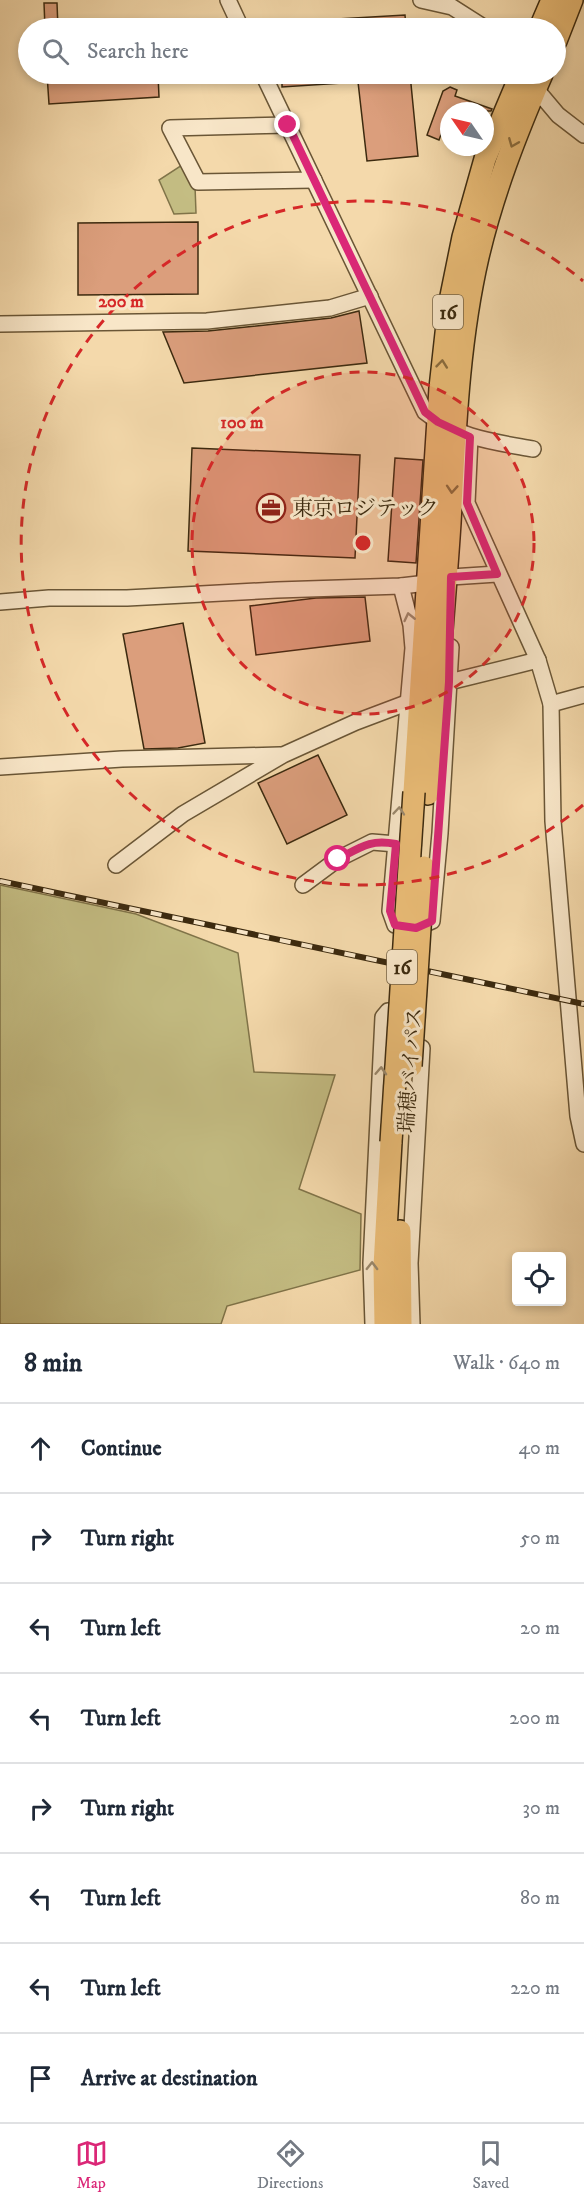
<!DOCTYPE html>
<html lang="en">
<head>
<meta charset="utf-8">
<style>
  body { margin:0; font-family:"IM FELL DW Pica","Noto Serif JP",serif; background:#f2f2f3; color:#1f2937 }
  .controls { position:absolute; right:18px; bottom:18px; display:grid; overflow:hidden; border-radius:6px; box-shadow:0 3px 9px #0003 }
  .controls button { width:54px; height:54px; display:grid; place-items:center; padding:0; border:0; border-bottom:2px solid #e0e1e3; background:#fff; color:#1f2937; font:30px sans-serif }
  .compass { position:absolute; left:440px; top:102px; width:54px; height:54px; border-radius:50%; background:#fff; box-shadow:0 3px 9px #0003; rotate:304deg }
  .stop { position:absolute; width:18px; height:18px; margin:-14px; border:4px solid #db2777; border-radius:50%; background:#fff }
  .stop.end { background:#db2777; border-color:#fff; box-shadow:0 2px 6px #0008 }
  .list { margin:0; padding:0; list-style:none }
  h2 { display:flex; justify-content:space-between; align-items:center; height:78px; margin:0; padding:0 24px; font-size:26px }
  h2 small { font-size:20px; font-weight:400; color:#747a83 }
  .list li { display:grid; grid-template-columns:39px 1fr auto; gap:18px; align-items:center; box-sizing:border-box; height:90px; padding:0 24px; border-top:2px solid #e0e1e3 }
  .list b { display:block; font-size:22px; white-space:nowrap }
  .list em { font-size:20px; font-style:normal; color:#747a83 }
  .icon { flex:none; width:33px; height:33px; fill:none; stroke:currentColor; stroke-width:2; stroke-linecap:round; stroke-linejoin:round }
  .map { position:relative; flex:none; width:584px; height:1324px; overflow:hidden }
  .search { position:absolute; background:#fff; box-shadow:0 3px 9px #0003; left:18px; right:18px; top:18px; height:66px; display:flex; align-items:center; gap:15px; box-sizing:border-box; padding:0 21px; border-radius:33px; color:#747a83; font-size:22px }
  .sheet { height:798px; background:#fff }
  nav { display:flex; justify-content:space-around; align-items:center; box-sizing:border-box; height:84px; border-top:2px solid #e0e1e3; background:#fff; font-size:16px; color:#747a83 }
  nav a { display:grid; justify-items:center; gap:3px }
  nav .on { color:#db2777 }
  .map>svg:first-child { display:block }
  .green { fill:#c4bd83; stroke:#807449; stroke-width:1.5 }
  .building { fill:#db9e7c; stroke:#3c2a0f; stroke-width:1.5 }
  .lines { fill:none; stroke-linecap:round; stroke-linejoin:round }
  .minor-casing { stroke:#6a5636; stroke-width:18 }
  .highway-casing { stroke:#3c2a0f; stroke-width:24 }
  .minor { stroke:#f8e6c8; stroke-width:15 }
  .highway { stroke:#eabc76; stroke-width:21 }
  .rail-casing { stroke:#3c2a0f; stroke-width:6 }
  .rail { stroke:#f8e6c8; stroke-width:4; stroke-dasharray:11; stroke-linecap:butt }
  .highway-bridge-casing { stroke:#3c2a0f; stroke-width:24; stroke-linecap:butt }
  .highway-bridge { stroke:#eabc76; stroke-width:21 }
  .oneway { stroke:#8a6c3d }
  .oneway2 { stroke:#9a886c }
  .route { stroke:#db2777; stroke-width:8 }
  .ring { fill:none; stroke:#d62828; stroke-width:3; stroke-dasharray:10 8 }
  .labels { text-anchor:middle; stroke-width:6; stroke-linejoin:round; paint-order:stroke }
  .shield { fill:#f8e6c8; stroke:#746246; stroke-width:1.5 }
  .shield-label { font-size:20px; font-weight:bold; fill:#3c2a0f }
  .poi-label { font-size:21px; fill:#3c2a0f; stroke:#f8e6c8; text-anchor:start }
  .street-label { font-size:21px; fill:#3c2a0f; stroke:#f8e6c8 }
  .centre { fill:#d62828; stroke:#f8e6c8; stroke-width:3 }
  .ring-label { font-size:18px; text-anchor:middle; font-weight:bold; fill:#d62828; stroke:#f8e6c8; stroke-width:6; stroke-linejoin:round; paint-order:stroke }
</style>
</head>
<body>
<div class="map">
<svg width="584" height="1324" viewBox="0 0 584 1324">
  <rect width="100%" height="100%" fill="#f4d9ab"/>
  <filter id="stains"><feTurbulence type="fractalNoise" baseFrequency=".00333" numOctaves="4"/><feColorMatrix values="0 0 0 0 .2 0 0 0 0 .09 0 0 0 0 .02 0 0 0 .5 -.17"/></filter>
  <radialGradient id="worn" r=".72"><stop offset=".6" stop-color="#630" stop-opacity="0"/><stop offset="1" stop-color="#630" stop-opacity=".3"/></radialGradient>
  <!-- green -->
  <g class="green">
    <polygon points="182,165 195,186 196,213 174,214 159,180"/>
    <polygon points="0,885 136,914 238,953 254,1072 335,1075 299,1189 361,1214 360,1270 227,1306 221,1324 0,1324"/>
  </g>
  <!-- building -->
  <g class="building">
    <polygon points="44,3 57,3 58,28 45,28"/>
    <polygon points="405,15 406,28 303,28 303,21"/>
    <polygon points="47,74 158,74 159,97 49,104"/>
    <polygon points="282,74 410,74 418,156 367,161 358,82 282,87"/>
    <polygon points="450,87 457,90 455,96 492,109 491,111 449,111 449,135 442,132 439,140 427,135 443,91"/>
    <polygon points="198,222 198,294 78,295 78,223"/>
    <polygon points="359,311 367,363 184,383 163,332 208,331 331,318"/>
    <polygon points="192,448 360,455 355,558 188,551"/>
    <polygon points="395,458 423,460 416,563 388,561"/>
    <polygon points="365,597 370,641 256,655 250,606 316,598"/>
    <polygon points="183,623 205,743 178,748 144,749 123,634"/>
    <polygon points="318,755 347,815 287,844 258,783"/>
  </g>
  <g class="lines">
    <!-- minor casing -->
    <g class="minor-casing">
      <g id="minor">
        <polyline points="228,0 241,28"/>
        <polyline points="421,0 452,7 485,28"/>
        <path d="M 263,74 L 425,412 C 457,438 494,442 533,449"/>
        <polyline points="531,83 558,115 584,135"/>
        <polyline points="288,125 170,128 198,182 314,180"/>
        <polyline points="0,324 207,321 330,308 370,296"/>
        <polyline points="470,437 467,503 538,660 551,704 553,821 578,1116 584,1144"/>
        <polyline points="451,577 497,574"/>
        <polyline points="401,586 411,625 413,648 390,911 395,925 416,928 432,921 440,833 451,647"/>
        <polyline points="0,602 49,598 127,598 277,590 401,586 427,583"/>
        <polyline points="449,682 538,660"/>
        <polyline points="551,704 584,695"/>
        <polyline points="0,767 122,759 280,755"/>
        <polyline points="116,865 183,814 283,755 356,722 409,702"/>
        <polyline points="303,885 338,859 372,842 396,844"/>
        <polyline points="373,1324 371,1263 383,1017 388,1011 408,1016"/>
        <polyline points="412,1324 410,1263 422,1048"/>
      </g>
    </g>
    <!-- highway casing -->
    <g class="highway-casing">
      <g id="highway">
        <polyline points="540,28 552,0"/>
        <polyline points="556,41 572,0"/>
        <polyline points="414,792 440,388 449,306 463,237 485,159 521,74"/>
        <path d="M 428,794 C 436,704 444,614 450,523 C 455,434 458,344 478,257 C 493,193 516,134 542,74"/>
        <polyline points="400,1231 401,1324"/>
        <polyline points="385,1324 384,1266 391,1142"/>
      </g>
    </g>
    <!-- minor -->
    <use href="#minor" class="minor"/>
    <!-- highway -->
    <use href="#highway" class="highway"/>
    <!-- rail casing -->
    <g class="rail-casing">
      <polyline id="rail" points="0,881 584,1004"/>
    </g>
    <!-- rail -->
    <use href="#rail" class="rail"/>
    <!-- highway-bridge casing -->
    <g class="highway-bridge-casing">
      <g id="highway-bridge">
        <polyline points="411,1066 424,867"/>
        <polyline points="391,1142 414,792"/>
      </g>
    </g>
    <!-- highway-bridge -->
    <use href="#highway-bridge" class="highway-bridge"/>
  </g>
  <!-- one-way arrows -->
  <defs><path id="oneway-chevron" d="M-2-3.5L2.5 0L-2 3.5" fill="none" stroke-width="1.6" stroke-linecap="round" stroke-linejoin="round" transform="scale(1.5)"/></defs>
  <g class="oneway">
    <use href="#oneway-chevron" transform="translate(513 143) rotate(112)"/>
    <use href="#oneway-chevron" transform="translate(442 364) rotate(-84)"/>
    <use href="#oneway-chevron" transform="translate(452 489) rotate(94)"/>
  </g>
  <g class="oneway2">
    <use href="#oneway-chevron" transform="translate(409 617) rotate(-103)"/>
    <use href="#oneway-chevron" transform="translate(399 811) rotate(-85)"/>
    <use href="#oneway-chevron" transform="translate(381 1071) rotate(-87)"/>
    <use href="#oneway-chevron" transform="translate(372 1266) rotate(-89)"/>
  </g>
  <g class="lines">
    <!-- route -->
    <path class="route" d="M 288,125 L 425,412 L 438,422 L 470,437 L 467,503 L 497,574 L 451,577 L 449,682 L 432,921 L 416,928 L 395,925 L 390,911 L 396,844 C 370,839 361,847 338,859"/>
  </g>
  <!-- distance rings -->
  <circle cx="363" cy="543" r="171" fill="#d62828" fill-opacity=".12"/>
  <g class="ring">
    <circle cx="363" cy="543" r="171"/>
    <path d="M583 805A342 342 0 1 1 583 281"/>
  </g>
  <!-- icons -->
  <defs>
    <g id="office-ring" transform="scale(1.5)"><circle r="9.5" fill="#f8e6c8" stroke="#8f2418" stroke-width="1.5"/><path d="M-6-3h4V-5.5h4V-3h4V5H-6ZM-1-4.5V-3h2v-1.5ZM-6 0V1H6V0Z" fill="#8f2418"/></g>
  </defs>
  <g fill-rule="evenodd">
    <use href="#office-ring" x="271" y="508"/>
  </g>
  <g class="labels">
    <!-- shield labels -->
    <g class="shield">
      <rect x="433" y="295" width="30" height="34" rx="4.5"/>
      <rect x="387" y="950" width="30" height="34" rx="4.5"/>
    </g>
    <g class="shield-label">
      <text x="448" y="319">16</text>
      <text x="402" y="974">16</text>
    </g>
    <!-- poi labels -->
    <g class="poi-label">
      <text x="292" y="515">東京ロジテック</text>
    </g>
    <!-- street labels -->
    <g class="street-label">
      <text transform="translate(410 1070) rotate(-86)" y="7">瑞穂バイパス</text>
    </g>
  </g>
  <circle cx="363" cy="543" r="9" class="centre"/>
  <g class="ring-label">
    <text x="121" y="307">200 m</text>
    <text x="242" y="428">100 m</text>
  </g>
  <rect width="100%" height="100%" filter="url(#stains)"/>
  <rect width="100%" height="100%" fill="url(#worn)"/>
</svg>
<div class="controls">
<button><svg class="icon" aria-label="locate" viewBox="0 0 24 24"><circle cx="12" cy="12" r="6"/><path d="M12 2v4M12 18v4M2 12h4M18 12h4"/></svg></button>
</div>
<svg class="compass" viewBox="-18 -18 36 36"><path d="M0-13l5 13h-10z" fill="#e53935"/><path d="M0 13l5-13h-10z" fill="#747a83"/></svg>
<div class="stop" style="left:338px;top:859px"></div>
<div class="stop end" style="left:288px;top:125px"></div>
<div class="search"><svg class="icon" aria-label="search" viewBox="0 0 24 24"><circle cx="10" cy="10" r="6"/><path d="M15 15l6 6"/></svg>Search here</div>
</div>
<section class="sheet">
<h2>8 min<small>Walk · 640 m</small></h2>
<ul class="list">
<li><svg class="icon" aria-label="ahead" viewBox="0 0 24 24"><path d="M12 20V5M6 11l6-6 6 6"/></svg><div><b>Continue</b></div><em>40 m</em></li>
<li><svg class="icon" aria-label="right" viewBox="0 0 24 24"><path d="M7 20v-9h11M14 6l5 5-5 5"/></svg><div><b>Turn right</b></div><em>50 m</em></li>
<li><svg class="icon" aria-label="left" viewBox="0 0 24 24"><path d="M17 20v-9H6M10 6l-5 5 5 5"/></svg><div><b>Turn left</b></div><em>20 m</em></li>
<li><svg class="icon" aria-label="left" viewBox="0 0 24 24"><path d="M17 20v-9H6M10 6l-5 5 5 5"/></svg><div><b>Turn left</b></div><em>200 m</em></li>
<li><svg class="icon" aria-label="right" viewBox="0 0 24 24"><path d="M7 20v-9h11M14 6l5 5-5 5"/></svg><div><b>Turn right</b></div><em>30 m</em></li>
<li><svg class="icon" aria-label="left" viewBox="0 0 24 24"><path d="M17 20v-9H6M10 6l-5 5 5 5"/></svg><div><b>Turn left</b></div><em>80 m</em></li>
<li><svg class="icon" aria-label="left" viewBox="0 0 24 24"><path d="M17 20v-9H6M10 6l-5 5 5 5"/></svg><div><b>Turn left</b></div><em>220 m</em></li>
<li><svg class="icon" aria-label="arrive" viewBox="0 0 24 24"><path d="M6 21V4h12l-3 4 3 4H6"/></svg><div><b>Arrive at destination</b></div></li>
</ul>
</section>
<nav>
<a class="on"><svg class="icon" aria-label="map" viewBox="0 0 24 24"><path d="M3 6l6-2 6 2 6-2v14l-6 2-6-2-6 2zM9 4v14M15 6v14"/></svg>Map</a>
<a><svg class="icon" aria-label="directions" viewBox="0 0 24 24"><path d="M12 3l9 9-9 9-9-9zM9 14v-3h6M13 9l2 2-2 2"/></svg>Directions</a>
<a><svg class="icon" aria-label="saved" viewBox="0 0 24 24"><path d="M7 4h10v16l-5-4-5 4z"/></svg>Saved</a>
</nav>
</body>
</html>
